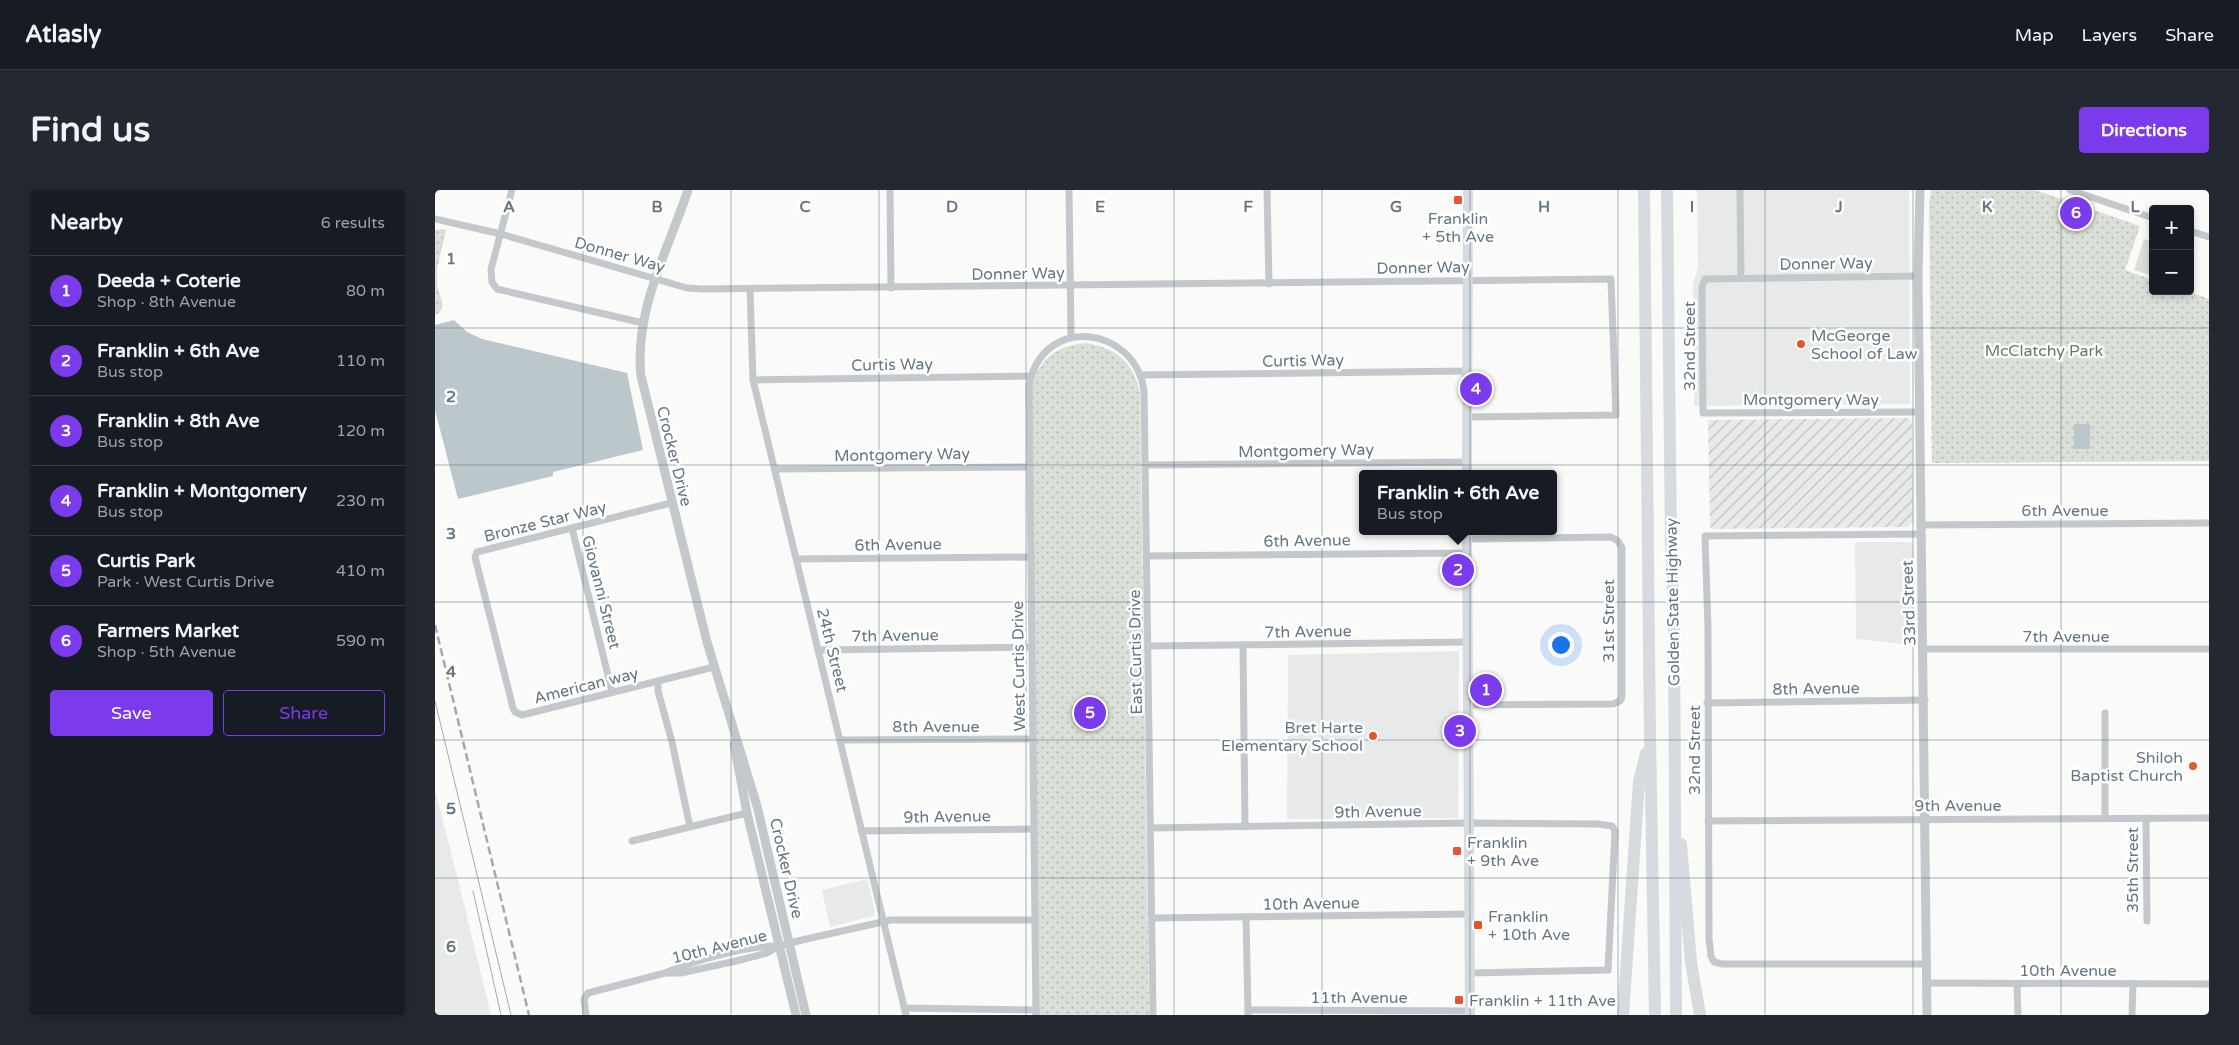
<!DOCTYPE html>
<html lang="en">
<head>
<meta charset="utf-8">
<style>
  body { margin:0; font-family:"Varela Round",sans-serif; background:#242831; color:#f1f3f6 }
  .controls { position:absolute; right:15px; top:15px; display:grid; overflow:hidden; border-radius:5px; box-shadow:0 2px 8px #0003 }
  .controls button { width:45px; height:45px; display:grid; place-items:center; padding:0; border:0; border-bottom:1px solid #363941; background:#171b24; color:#f1f3f6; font:25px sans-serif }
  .you { position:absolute; left:1125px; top:454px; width:18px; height:18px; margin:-12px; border:4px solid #fff; border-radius:50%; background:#1a73e8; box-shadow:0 0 0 8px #1a73e833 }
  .badge { display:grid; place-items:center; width:32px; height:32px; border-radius:50%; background:#7c3aed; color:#fff; font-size:16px; font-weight:700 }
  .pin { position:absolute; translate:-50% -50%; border:2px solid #fff; box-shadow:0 1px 5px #0006 }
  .popup { position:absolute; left:924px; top:280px; width:198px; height:65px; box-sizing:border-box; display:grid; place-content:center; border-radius:5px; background:#171b24; filter:drop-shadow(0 1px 4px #0005); font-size:16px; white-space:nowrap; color:#9ea1a6 }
  .popup b { font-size:19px; color:#f1f3f6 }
  .popup::after { content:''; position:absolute; left:50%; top:100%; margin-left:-10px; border:10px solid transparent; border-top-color:#171b24 }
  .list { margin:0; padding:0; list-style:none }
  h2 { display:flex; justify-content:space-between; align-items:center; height:65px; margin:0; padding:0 20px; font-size:21px }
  h2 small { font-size:16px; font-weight:400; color:#9ea1a6 }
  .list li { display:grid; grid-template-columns:32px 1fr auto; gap:15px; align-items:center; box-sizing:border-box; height:70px; padding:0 20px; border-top:1px solid #363941 }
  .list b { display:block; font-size:19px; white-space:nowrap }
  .list p { margin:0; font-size:16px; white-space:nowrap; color:#9ea1a6 }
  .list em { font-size:16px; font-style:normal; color:#9ea1a6 }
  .actions { display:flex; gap:10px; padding:15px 20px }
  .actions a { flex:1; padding:11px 0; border:1px solid #7c3aed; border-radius:5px; text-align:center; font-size:18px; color:#7c3aed }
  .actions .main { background:#7c3aed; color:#fff }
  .map { position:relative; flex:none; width:1774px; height:825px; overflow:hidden; border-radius:5px }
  header { display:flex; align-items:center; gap:30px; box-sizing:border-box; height:70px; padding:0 25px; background:#171b24; border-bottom:1px solid #363941 }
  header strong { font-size:24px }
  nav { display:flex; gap:28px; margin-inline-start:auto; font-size:18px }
  .intro { display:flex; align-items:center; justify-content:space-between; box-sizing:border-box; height:120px; padding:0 30px }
  h1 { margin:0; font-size:35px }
  .button { padding:12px 22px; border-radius:5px; background:#7c3aed; color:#fff; font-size:18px; font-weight:700 }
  main { display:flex; gap:30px; padding:0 30px }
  aside { flex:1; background:#171b24; border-radius:5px; box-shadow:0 2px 8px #0003 }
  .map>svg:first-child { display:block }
  .built { fill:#e8e9e9 }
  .industrial { fill:url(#industrial-furrows) }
  .green { fill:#dadfd7 }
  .park { fill:url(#park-dots) }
  .water { fill:#bbc7cb }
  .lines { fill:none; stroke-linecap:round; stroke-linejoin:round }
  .minor { stroke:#c3c8cc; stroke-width:7 }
  .tertiary { stroke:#c3c8cc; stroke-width:9 }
  .secondary { stroke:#d6dbdf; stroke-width:10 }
  .motorway { stroke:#d6dbdf; stroke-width:12 }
  .tram { stroke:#a2aab0; stroke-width:1 }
  .rail { stroke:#a2aab0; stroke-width:2.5; stroke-dasharray:8 4; stroke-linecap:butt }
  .grid { fill:none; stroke:#657683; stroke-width:1; stroke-opacity:0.55 }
  .poi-dot { fill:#e4572e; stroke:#fff; stroke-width:2 }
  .labels { text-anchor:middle; stroke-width:5; stroke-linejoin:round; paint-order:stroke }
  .poi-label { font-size:16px; fill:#657683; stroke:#fff; text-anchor:start }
  .street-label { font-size:16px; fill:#657683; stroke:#fff }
  .park-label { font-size:16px; fill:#687a64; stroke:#fff }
  .grid-label { font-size:16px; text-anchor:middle; font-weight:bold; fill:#657683; stroke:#fff; stroke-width:5; stroke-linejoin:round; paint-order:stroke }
</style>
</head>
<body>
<header>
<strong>Atlasly</strong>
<nav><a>Map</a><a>Layers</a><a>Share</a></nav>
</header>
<div class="intro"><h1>Find us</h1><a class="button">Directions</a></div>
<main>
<aside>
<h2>Nearby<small>6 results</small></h2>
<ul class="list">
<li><span class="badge">1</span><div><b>Deeda + Coterie</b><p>Shop · 8th Avenue</p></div><em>80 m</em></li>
<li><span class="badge">2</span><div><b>Franklin + 6th Ave</b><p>Bus stop</p></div><em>110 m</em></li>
<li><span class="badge">3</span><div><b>Franklin + 8th Ave</b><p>Bus stop</p></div><em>120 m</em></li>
<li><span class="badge">4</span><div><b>Franklin + Montgomery</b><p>Bus stop</p></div><em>230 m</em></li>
<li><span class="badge">5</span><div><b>Curtis Park</b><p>Park · West Curtis Drive</p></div><em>410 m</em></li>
<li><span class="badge">6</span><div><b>Farmers Market</b><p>Shop · 5th Avenue</p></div><em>590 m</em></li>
</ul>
<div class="actions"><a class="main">Save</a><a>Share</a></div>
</aside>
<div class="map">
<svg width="1774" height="825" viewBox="0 0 1774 825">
  <defs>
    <pattern id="industrial-furrows" width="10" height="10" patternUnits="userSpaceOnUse" patternTransform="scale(1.25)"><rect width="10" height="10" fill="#e8e9e9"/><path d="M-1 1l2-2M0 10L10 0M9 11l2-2" fill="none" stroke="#c0c1c2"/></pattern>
    <pattern id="park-dots" width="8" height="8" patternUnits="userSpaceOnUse" patternTransform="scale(1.25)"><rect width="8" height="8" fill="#dadfd7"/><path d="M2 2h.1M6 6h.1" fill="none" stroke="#b4b9b4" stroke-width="1.8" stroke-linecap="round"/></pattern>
  </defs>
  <rect width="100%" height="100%" fill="#fafaf8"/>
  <!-- built -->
  <g class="built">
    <polygon points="1262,0 1474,0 1475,214 1259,216 1258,94 1263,77"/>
    <polygon points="1420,352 1475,352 1478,355 1479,452 1477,455 1421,449"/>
    <polygon points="1024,461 1023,628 852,629 853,465"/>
    <polygon points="0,599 26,702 56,825 0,825"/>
    <polygon points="432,689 440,722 438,726 395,737 387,700"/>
  </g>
  <!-- industrial -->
  <polygon class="industrial" points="1473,228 1477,232 1478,332 1473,337 1278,339 1275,337 1273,230"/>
  <!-- green -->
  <polygon class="green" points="1709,49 1718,52 1718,86 1699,80"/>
  <!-- park -->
  <g class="park">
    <polygon points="1496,0 1600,0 1705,36 1690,80 1718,90 1718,101 1752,101 1774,109 1774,271 1497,273 1494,12"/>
    <polygon points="7,39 11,40 2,79 2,95 8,115 5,122 0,125 0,40"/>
    <path d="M 651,153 C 683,159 698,172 705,203 L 714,825 L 604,825 L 596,203 C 601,171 619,156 651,153 Z"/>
  </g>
  <!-- water -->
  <g class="water">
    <polygon points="19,130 32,142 47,149 192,183 208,260 118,282 118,286 23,309 0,220 0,135"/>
    <rect x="1639" y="234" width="16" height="25"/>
  </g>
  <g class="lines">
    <!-- minor -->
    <g class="minor">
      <polyline points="77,0 56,79 57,92 62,99 208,133"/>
      <polyline points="455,0 456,98"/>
      <polyline points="634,0 636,146"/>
      <polyline points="832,0 834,94"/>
      <polyline points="1305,0 1306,87"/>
      <polyline points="1635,0 1718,28"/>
      <polyline points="0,29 66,44 252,98 268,99 1176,89 1181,225 1031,227"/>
      <polyline points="1755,41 1774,47"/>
      <polyline points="1483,86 1270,89 1267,97 1268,223 1485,222"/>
      <polyline points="315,99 318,190 471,825"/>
      <polyline points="705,185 1031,181"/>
      <polyline points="318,190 596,186"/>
      <polyline points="710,275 1032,272"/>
      <polyline points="340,279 595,277"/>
      <polyline points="236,313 42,362 40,367 78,518 80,522 87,525 279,477"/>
      <polyline points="1486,335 1774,333"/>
      <polyline points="137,338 177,502"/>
      <polyline points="1486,344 1270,346 1273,439 1274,749 1276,766 1279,772 1287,774 1492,774"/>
      <polyline points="1032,349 1176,347 1183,351 1187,358 1187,507 1185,511 1178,514 1033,515"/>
      <polyline points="712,366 1032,363"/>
      <polyline points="362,369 596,367"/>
      <polyline points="808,455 810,637"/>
      <polyline points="713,456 1032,452"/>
      <polyline points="1489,459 1774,459"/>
      <polyline points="383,460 597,457"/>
      <polyline points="223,491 223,501 237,552 255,637"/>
      <polyline points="1272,513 1490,510"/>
      <polyline points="1670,523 1670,628"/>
      <polyline points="405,550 598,549"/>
      <polyline points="1711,628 1712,731"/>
      <polyline points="1273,631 1774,628"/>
      <polyline points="716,638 1033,633 1163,634 1177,636 1180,641 1173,780 1035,783"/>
      <polyline points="426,641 599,639"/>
      <polyline points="197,651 312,623"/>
      <polyline points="811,727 813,824"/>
      <polyline points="717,728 1035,724"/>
      <path d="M 344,756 C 315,755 257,771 230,783 L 246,783 L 301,771 L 332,763 L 344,756 L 367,750 L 456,730 L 600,730"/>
      <polyline points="1492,793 1774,794"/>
      <polyline points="1582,794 1583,825"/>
      <polyline points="469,818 601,820"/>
      <polyline points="813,820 1035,821"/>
      <polyline points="151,825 149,809 153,803 230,783"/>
      <path d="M 601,825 L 594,196 C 607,123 701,136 709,201 L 718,825"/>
      <polyline points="1697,825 1698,794"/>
    </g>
    <!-- tertiary -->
    <g class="tertiary">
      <path d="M 253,0 C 233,60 199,121 206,186 L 272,452 L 322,616 L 371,825"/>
      <polyline points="1485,0 1483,86 1492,825"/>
      <polyline points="299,554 312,623 361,825"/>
    </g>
    <!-- secondary -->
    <g class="secondary">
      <polyline points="1032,284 1033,0"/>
      <polyline points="1032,341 1035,825"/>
    </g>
    <!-- motorway -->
    <g class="motorway">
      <polyline points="1209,0 1215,546 1220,825"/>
      <polyline points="1232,0 1236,351 1239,426 1241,825"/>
      <polyline points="1246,654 1256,772 1265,825"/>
      <polyline points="1188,825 1204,592 1211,563"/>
    </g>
    <!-- tram -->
    <g class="tram">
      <polyline points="0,511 76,825"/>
      <polyline points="38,701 66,825"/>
    </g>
    <!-- rail -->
    <polyline class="rail" points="0,435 94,825"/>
  </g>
  <!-- grid -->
  <path class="grid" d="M 148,0 L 148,825M 296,0 L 296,825M 444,0 L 444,825M 591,0 L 591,825M 739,0 L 739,825M 887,0 L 887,825M 1035,0 L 1035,825M 1183,0 L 1183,825M 1330,0 L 1330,825M 1478,0 L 1478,825M 1626,0 L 1626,825M 0,138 L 1774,138M 0,275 L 1774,275M 0,412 L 1774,412M 0,550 L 1774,550M 0,688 L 1774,688"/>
  <!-- markers -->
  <g class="poi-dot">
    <rect x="1018" y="5" width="10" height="10" rx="2.5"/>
    <circle cx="1366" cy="154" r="5"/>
    <circle cx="938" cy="546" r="5"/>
    <circle cx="1758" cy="576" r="5"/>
    <rect x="1017" y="656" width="10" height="10" rx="2.5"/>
    <rect x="1038" y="730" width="10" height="10" rx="2.5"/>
    <rect x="1019" y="805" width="10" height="10" rx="2.5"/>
  </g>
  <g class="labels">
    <!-- poi labels -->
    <g class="poi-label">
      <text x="1023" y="34" text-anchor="middle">Franklin<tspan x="1023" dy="18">+ 5th Ave</tspan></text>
      <text x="1376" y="151">McGeorge<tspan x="1376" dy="18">School of Law</tspan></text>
      <text x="928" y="543" text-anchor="end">Bret Harte<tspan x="928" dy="18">Elementary School</tspan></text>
      <text x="1748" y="573" text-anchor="end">Shiloh<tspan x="1748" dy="18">Baptist Church</tspan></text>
      <text x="1032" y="658">Franklin<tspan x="1032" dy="18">+ 9th Ave</tspan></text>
      <text x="1053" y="732">Franklin<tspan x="1053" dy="18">+ 10th Ave</tspan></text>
      <text x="1034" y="816">Franklin + 11th Ave</text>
    </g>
    <!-- street labels -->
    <g class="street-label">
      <text transform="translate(185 64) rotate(16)" y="6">Donner Way</text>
      <text transform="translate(1391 73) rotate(-1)" y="6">Donner Way</text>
      <text transform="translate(988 77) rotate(-1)" y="6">Donner Way</text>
      <text transform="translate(583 83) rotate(-1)" y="6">Donner Way</text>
      <text transform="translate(1254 156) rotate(-90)" y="6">32nd Street</text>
      <text transform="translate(868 170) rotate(-1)" y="6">Curtis Way</text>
      <text transform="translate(457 174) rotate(-1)" y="6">Curtis Way</text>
      <text x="1376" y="215">Montgomery Way</text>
      <text transform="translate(871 260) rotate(-1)" y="6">Montgomery Way</text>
      <text transform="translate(467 264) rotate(-1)" y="6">Montgomery Way</text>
      <text transform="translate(240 266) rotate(76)" y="6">Crocker Drive</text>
      <text x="1630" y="326">6th Avenue</text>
      <text transform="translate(110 331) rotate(-14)" y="6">Bronze Star Way</text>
      <text transform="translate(872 350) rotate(-1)" y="6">6th Avenue</text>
      <text transform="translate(463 354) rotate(-1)" y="6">6th Avenue</text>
      <text transform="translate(167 402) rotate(76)" y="6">Giovanni Street</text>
      <text transform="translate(1237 412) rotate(-91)" y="6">Golden State Highway</text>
      <text transform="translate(1473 413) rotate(-92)" y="6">33rd Street</text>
      <text transform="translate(1173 431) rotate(-90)" y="6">31st Street</text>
      <text transform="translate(873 441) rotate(-1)" y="6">7th Avenue</text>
      <text transform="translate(460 445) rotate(-1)" y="6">7th Avenue</text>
      <text x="1631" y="452">7th Avenue</text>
      <text transform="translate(398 460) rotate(76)" y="6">24th Street</text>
      <text transform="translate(700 462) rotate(-91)" y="6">East Curtis Drive</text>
      <text transform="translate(583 476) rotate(-91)" y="6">West Curtis Drive</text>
      <text transform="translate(151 495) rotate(-14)" y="6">American way</text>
      <text transform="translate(1381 498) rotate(-1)" y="6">8th Avenue</text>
      <text x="501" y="542">8th Avenue</text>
      <text transform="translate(1259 560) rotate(-90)" y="6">32nd Street</text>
      <text x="1523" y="621">9th Avenue</text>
      <text transform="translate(943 621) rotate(-1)" y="6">9th Avenue</text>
      <text transform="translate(512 626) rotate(-1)" y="6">9th Avenue</text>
      <text transform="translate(352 678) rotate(77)" y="6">Crocker Drive</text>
      <text transform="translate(1697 680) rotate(-90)" y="6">35th Street</text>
      <text transform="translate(876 713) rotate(-1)" y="6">10th Avenue</text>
      <text transform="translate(284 756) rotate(-14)" y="6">10th Avenue</text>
      <text x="1633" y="786">10th Avenue</text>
      <text x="924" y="813">11th Avenue</text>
    </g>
    <!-- park labels -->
    <g class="park-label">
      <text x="1609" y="166">McClatchy Park</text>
    </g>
  </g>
  <g class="grid-label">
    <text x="74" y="22">A</text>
    <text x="222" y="22">B</text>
    <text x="370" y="22">C</text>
    <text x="517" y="22">D</text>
    <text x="665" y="22">E</text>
    <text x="813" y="22">F</text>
    <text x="961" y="22">G</text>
    <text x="1109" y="22">H</text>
    <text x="1257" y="22">I</text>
    <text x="1404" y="22">J</text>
    <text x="1552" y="22">K</text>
    <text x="1700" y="22">L</text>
    <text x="16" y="74">1</text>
    <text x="16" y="212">2</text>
    <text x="16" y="349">3</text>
    <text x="16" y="487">4</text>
    <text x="16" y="624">5</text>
    <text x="16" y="762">6</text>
  </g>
</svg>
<div class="controls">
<button>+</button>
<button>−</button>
</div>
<div class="you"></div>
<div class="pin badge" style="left:1051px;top:500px">1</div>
<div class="pin badge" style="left:1023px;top:380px">2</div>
<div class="popup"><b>Franklin + 6th Ave</b>Bus stop</div>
<div class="pin badge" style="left:1025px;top:541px">3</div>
<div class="pin badge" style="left:1041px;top:199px">4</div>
<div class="pin badge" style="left:655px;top:523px">5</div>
<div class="pin badge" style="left:1641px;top:23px">6</div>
</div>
</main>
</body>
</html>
